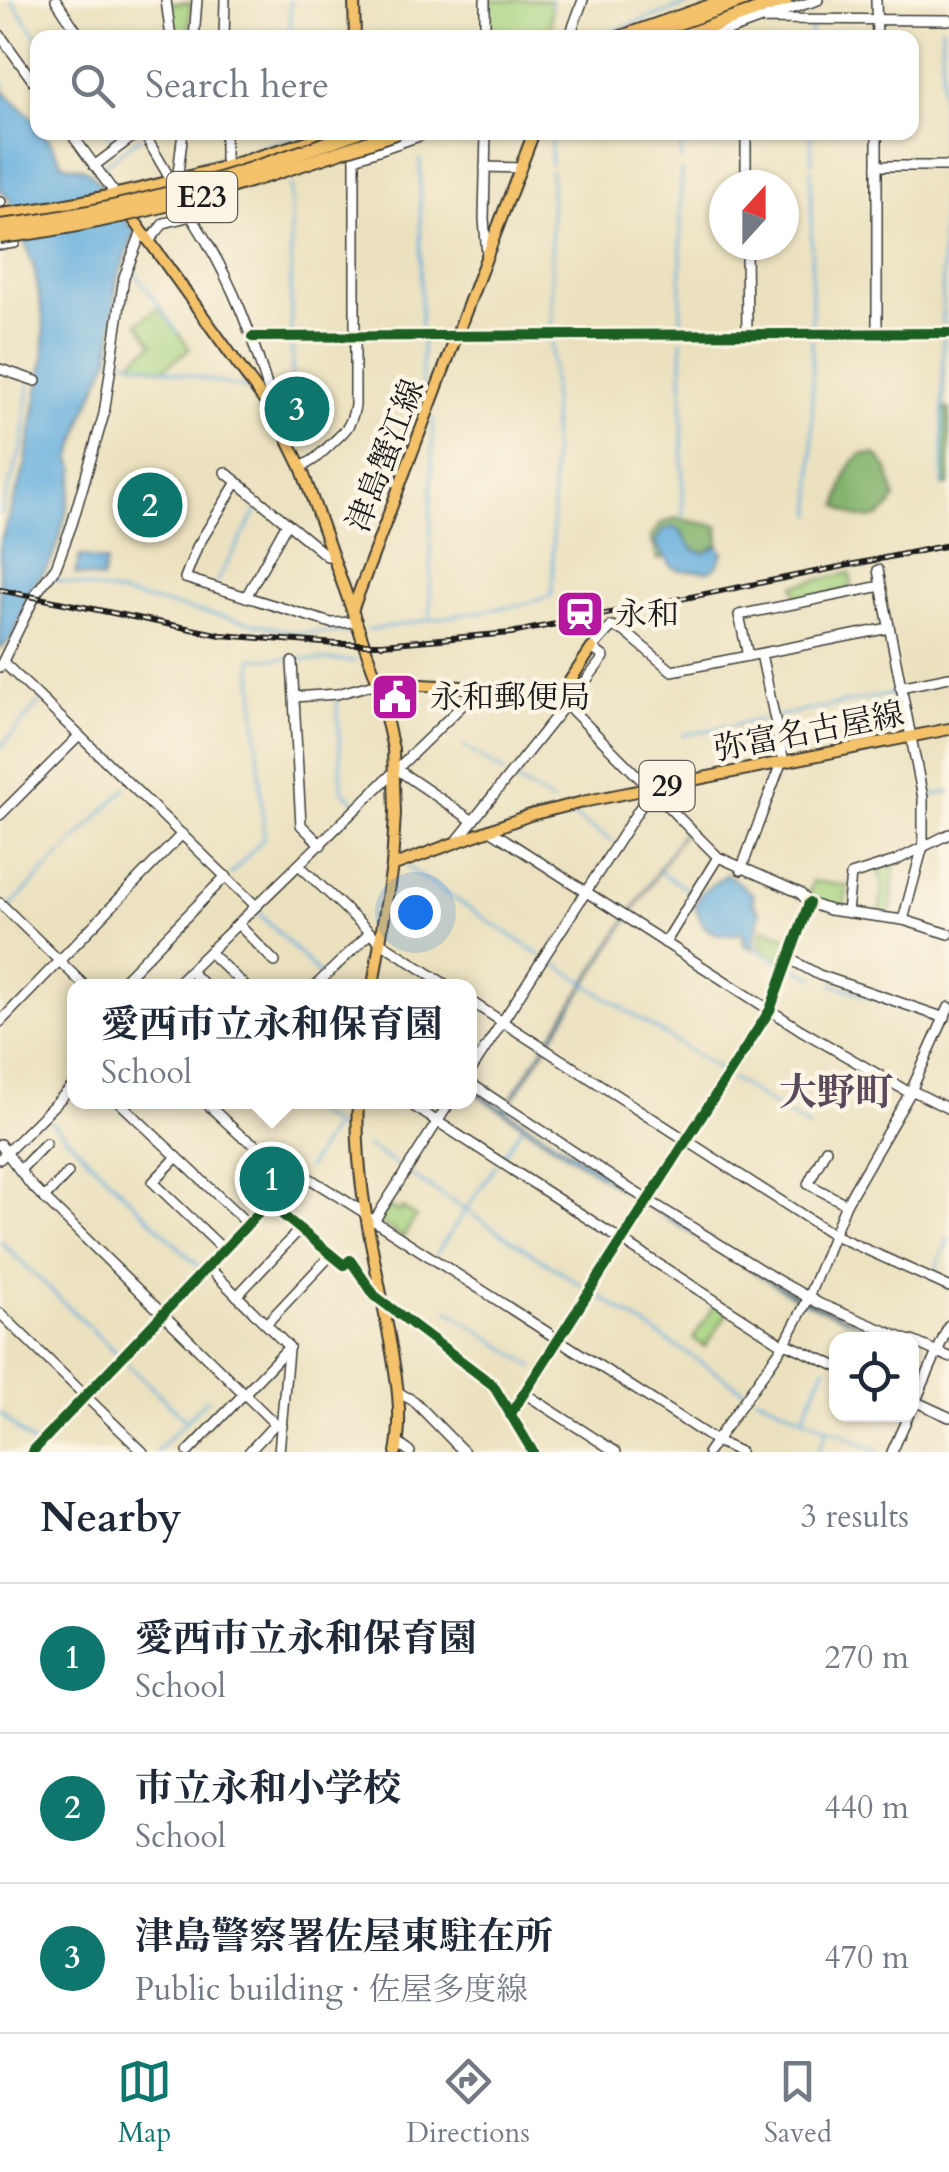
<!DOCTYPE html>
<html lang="en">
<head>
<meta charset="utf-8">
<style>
  body { margin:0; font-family:Cardo,"Noto Serif JP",serif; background:#f2f2f3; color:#1f2937 }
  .controls { position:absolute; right:30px; bottom:30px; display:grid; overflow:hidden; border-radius:20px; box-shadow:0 2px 8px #0004 }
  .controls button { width:90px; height:90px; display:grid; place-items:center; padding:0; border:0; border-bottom:2px solid #e0e1e3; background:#fff; color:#1f2937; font:50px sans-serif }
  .compass { position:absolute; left:709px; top:170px; width:90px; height:90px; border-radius:50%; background:#fff; box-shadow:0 2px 8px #0004; rotate:21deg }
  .you { position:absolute; left:415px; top:912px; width:35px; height:35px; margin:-25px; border:8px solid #fff; border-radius:50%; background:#1a73e8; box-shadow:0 0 0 15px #1a73e833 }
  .badge { display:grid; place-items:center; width:65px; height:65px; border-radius:50%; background:#0f766e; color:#fff; font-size:32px; font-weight:700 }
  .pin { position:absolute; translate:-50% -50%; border:5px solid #fff; box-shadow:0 2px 10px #0006 }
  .popup { position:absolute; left:67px; top:979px; width:410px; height:130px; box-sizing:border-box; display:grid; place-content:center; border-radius:20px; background:#fff; filter:drop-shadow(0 2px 8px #0005); font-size:32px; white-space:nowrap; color:#747a83 }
  .popup b { font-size:38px; color:#1f2937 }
  .popup::after { content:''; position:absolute; left:50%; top:100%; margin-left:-20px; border:20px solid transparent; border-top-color:#fff }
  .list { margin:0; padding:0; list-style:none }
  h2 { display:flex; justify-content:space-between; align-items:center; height:130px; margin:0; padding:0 40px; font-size:42px }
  h2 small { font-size:32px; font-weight:400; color:#747a83 }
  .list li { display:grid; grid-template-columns:65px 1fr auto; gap:30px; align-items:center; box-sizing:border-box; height:150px; padding:0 40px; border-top:2px solid #e0e1e3 }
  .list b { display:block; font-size:38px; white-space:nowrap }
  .list p { margin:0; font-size:32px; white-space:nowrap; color:#747a83 }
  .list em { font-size:32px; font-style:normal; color:#747a83 }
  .icon { flex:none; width:55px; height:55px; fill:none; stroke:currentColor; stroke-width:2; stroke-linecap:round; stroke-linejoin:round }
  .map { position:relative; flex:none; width:949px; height:1452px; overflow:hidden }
  .search { position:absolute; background:#fff; box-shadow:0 2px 8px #0004; left:30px; right:30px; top:30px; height:110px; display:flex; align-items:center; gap:25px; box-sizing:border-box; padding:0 35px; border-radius:20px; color:#747a83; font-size:38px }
  .sheet { height:580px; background:#fff }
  nav { display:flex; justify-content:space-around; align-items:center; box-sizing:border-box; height:140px; border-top:2px solid #e0e1e3; background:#fff; font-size:28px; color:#747a83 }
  nav a { display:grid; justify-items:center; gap:5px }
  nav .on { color:#0f766e }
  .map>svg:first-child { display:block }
  .green { fill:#a5d27f; stroke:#60774e; stroke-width:2.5 }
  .forest { fill:#84b46e; stroke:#506845; stroke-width:2.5 }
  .water { fill:#66afde; stroke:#41667d; stroke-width:2.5 }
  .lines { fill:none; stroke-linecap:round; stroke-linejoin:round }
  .stream { stroke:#66afde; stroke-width:2.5 }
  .minor-casing { stroke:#3b3a34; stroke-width:12 }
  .major-casing { stroke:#3b3a34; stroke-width:14 }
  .highway-casing { stroke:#3b3a34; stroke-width:16 }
  .minor { stroke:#fff; stroke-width:9 }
  .major { stroke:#f3c26a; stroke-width:10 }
  .highway { stroke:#f3c26a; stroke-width:12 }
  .rail-casing { stroke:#1c1c1c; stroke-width:6 }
  .rail { stroke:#fcf5e5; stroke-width:2.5; stroke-dasharray:8; stroke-linecap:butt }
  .highway-bridge-casing { stroke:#3b3a34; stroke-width:16; stroke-linecap:butt }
  .highway-bridge { stroke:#f3c26a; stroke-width:12 }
  .cycleway-casing { stroke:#fcf5e5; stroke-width:16 }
  .cycleway { stroke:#1b5e20; stroke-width:10 }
  .labels { text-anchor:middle; stroke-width:9; stroke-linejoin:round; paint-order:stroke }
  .shield { fill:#fcf5e5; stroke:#5f5d58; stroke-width:2.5 }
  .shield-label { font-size:30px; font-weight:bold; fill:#1c1c1c }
  .street-label { font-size:32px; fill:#1c1c1c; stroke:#fcf5e5 }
  .poi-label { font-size:32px; fill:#1c1c1c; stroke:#fcf5e5; text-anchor:start }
  .quarter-label { font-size:38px; font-weight:bold; fill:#5a4a5c; stroke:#fcf5e5 }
</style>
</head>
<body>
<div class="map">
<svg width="949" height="1452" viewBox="0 0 949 1452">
  <rect width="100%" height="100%" fill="#fcf5e5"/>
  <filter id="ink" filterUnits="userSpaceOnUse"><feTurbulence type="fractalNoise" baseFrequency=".01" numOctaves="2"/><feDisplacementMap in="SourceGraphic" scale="20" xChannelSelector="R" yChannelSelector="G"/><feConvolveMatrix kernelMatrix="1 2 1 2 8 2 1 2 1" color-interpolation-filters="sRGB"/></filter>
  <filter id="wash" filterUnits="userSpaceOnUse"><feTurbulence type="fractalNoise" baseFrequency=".0048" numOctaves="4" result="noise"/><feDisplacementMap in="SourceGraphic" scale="40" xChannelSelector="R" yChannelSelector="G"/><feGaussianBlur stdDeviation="2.25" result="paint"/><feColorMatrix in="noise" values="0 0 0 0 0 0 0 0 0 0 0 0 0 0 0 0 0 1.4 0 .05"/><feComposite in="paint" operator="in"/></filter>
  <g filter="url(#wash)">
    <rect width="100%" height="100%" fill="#ebe1bf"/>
    <!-- green -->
    <g class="green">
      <polygon points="488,0 551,0 551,37 489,37"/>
      <polygon points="169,3 191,3 188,37 172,37"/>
      <polygon points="159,307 190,349 162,370 130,362 153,344 138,323"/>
      <polygon points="850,573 852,589 797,600 794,585"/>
      <polygon points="895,864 890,916 879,914 883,887 878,869"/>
      <polygon points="813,881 848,886 844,909 824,905 808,895"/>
      <path d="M 764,928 L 792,939 L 784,961 C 763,953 755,952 764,928 Z"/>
      <polygon points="390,1206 399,1212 402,1208 416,1217 403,1237 379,1222 382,1212 385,1214"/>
      <polygon points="715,1304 728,1312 705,1347 693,1339"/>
    </g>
    <!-- forest -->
    <g class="forest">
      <polygon points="943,409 949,409 949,484 943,486"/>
      <path d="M 862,454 L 876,454 L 888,469 L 895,498 C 881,527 860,521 838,506 C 843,488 845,463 862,454 Z"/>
      <path d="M 675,518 L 718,526 L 719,544 L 705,553 C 692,551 688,544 682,533 L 657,546 L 666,556 L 658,560 L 651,537 L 660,524 Z"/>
    </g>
    <!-- water -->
    <g class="water">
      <path d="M 0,88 L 37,122 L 38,132 L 45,133 L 63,164 C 85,172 82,161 100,184 L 99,190 L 135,232 L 117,280 L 110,357 L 84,416 L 71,460 L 76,469 C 68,499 64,532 51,561 C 45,573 34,582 28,594 C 20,613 19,636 0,649 L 0,543 L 25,467 L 44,357 L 44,322 L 34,268 L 10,200 L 0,189 Z"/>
      <polygon points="673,527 678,529 694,550 705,553 718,546 723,553 717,566 709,571 680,570 672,567 655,543 663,530"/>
      <polygon points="80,556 106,562 102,580 75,574"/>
      <polygon points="684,831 506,1110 799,1297 896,1339 801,1301 615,1186 470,1090 470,1087 504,1109"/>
      <polygon points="727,874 753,894 753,903 760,912 753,949 744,945 743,933 723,935 710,931 701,922 695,905 702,892"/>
    </g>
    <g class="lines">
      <!-- stream -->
      <g class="stream">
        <polyline points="11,0 38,38"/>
        <polyline points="290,0 290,38"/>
        <polyline points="551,0 551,5"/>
        <polyline points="811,8 811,15"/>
        <polyline points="811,26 811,38"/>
        <polyline points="942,26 942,163"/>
        <polyline points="593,38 700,0"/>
        <polyline points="0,80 5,86"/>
        <polyline points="107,132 116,145"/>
        <polyline points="681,132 681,161"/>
        <polyline points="811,132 812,163"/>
        <polyline points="420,141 420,145"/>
        <polyline points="229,158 307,132"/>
        <polyline points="420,159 421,332"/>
        <polyline points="551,165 551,132"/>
        <polyline points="103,166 140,138"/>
        <polyline points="199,167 198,164 222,159"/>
        <polyline points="811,170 812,328"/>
        <polyline points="551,171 552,327"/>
        <polyline points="681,171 681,330"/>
        <polyline points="942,171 943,328"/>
        <polyline points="133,270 178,332"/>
        <polyline points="291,334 291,185"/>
        <polyline points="812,339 813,516"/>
        <polyline points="943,339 943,486"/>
        <polyline points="682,340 683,517"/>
        <polyline points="552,341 553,581"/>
        <polyline points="292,342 292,398"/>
        <polyline points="119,359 248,389"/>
        <polyline points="422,414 422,341"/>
        <polyline points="0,514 22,447 29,385"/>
        <polyline points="430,539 433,419"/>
        <polyline points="55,580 298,633 352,632"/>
        <polyline points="216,583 259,507"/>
        <polyline points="430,617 431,544"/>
        <polyline points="368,630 525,604 551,596 553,585"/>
        <polyline points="947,683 949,682"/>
        <polyline points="904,691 926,687"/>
        <polyline points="337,700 342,790 356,802"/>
        <polyline points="778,716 897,693"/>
        <polyline points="683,735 770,718"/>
        <polyline points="463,746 505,773"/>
        <polyline points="0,748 40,702"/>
        <polyline points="513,779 552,802"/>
        <polyline points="926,797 949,792"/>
        <polyline points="567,812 612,841"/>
        <polyline points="408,868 541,955"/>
        <polyline points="660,872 691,892"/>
        <polyline points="230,875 264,838 252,658 356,661"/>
        <polyline points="10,907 126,788"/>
        <polyline points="259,913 321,976"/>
        <polyline points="753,948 783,962"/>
        <polyline points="548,959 586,983"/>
        <polyline points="791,966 815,978"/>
        <polyline points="832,984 938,1021"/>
        <polyline points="587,985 724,1073"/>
        <polyline points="946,1024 949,1025"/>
        <polyline points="731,1078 809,1128"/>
        <polyline points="297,1102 349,1135"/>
        <polyline points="50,1121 202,1270"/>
        <polyline points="367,1146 404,1170"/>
        <polyline points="501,1159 521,1128"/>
        <polyline points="307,1169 333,1126"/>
        <polyline points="408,1173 586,1288"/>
        <polyline points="0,1241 119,1356"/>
        <polyline points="436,1254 496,1165"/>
        <polyline points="932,1277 949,1238"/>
        <polyline points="593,1292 745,1391"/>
        <polyline points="448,1310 534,1367"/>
        <polyline points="839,1340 846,1325"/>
        <polyline points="831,1358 836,1345"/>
        <polyline points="125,1362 186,1420"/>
        <polyline points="755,1396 880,1452"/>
        <polyline points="0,1413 34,1445"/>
        <polyline points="803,1417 826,1366"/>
        <polyline points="156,1452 208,1398"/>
        <polyline points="818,1452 827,1430"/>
      </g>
    </g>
  </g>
  <g filter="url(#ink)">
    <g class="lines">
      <!-- minor casing -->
      <g class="minor-casing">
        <g id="minor">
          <polyline points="56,0 81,38"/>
          <polyline points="166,0 171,38"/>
          <polyline points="485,0 485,38"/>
          <polyline points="876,0 877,38"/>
          <polyline points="768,16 818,0"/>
          <polyline points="0,35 38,88"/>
          <polyline points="194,38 197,0"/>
          <polyline points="224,38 225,0"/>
          <polyline points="569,38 583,0"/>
          <polyline points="709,38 761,19 949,20"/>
          <polyline points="70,132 116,195"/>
          <polyline points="143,132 172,182"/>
          <polyline points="225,132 225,159 229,169"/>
          <polyline points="486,132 484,219 487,255"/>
          <polyline points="746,132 746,185"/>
          <polyline points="877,132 877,334"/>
          <polyline points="355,158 431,132"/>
          <polyline points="94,166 139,132"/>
          <polyline points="877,166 949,166"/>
          <polyline points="485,167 521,168"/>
          <polyline points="177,181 183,132"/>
          <polyline points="0,202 1,202"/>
          <path d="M 149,241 L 164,223 L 191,216 C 234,282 253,337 275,412"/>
          <polyline points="0,245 15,243"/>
          <polyline points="746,245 747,334"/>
          <polyline points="252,337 949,333"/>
          <polyline points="0,369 36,381"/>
          <path d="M 301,467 C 314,461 318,456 328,447 C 344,431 350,430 355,406 L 355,145"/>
          <polyline points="225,472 327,556 333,555"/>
          <polyline points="237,482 197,547 185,578 331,623 357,622"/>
          <polyline points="878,570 923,798 923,846 903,920"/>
          <polyline points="246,597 287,523"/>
          <polyline points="761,654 784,762"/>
          <polyline points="748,656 739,615 881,586"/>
          <polyline points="3,662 256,906"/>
          <polyline points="292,662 301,825 321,845"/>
          <polyline points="0,667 37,592 56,567 72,524 104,414 124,277 142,231"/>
          <polyline points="900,687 949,677"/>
          <polyline points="294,697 337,694 378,683"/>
          <polyline points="559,697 718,857 800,893 809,903 829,910 903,920 949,934"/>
          <polyline points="567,706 604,657 592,648 612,626 624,631 672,671 889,628"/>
          <polyline points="398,770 473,821"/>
          <polyline points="0,815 79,736"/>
          <polyline points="490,830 801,1030 910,1093"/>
          <polyline points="456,842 566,704"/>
          <polyline points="300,866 380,942 448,986"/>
          <polyline points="741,870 781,763"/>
          <polyline points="0,903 85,986"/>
          <polyline points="847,912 851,875 895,861 949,834"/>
          <polyline points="238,924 275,962"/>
          <polyline points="665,943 718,857"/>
          <polyline points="209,952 245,986"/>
          <polyline points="788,958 819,975 945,1018"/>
          <polyline points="190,971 205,986"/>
          <polyline points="118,986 226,876"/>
          <polyline points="174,986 479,689"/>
          <polyline points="315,986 370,933"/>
          <polyline points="470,1001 832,1234 949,1287"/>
          <polyline points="0,1022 182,834"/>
          <polyline points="470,1072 650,792"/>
          <polyline points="470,1083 630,1189 779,1281 820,1304 907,1340"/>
          <polyline points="911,1090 949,1109"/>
          <polyline points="119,1102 248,1224"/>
          <polyline points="205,1102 240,1135 365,1213"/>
          <polyline points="407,1102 784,1345"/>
          <polyline points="0,1144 30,1184 275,1424 282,1426"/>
          <polyline points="826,1149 808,1184 846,1204"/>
          <polyline points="177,1157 153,1182 224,1250"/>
          <polyline points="0,1159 74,1085"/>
          <polyline points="20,1170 46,1143"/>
          <polyline points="44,1198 68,1173"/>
          <polyline points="365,1215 716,1441 740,1452"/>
          <polyline points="374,1221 450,1102"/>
          <polyline points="208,1267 289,1347"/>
          <polyline points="237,1296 300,1229"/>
          <polyline points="0,1313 143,1452"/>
          <polyline points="266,1324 331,1255"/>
          <polyline points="912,1341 949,1357"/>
          <polyline points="785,1343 836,1366"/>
          <polyline points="399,1393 414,1401 464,1452"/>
          <polyline points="524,1393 616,1452"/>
          <polyline points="912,1400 949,1417"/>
          <polyline points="912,1409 949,1325"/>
          <polyline points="510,1415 770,1010 809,903"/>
          <polyline points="398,1443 410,1452"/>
          <polyline points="32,1452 268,1203 344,1265 350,1260 375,1296 493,1385 533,1452"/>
          <polyline points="188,1452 289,1347"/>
          <polyline points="249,1452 275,1424"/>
          <polyline points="279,1452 288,1350"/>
          <polyline points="708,1452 785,1343 805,1305 846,1204 910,1093 949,1007"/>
          <polyline points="892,1452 909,1414"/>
        </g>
      </g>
      <!-- major casing -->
      <g class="major-casing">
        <g id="major">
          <polyline points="354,0 355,38"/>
          <polyline points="615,38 724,0"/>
          <polyline points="116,195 278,420 301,467 378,683 393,749 395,813 392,866 373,986"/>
          <path d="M 0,214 C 116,200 226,168 336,132"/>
          <polyline points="353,608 534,132"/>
          <polyline points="378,683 526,690 559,697 592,648"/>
          <polyline points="392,866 530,815 587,801 949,729"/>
          <path d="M 358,1102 C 354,1179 374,1254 388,1330 C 395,1370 404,1411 396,1452"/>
        </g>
      </g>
      <!-- highway casing -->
      <g class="highway-casing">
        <g id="highway">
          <polyline points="636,38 744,0"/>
          <polyline points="677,38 786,0"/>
        </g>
      </g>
      <!-- minor -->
      <use href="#minor" class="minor"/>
      <!-- major -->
      <use href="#major" class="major"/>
      <!-- highway -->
      <use href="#highway" class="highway"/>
      <!-- rail casing -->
      <g class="rail-casing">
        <polyline id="rail" points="0,590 221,635 336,644 382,644 511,633 949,545"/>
      </g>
      <!-- rail -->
      <use href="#rail" class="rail"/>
      <!-- highway-bridge casing -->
      <g class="highway-bridge-casing">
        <g id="highway-bridge">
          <path d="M 0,226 C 124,212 240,175 357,132"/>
          <path d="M 0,237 C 138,221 267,177 398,132"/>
        </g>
      </g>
      <!-- highway-bridge -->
      <use href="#highway-bridge" class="highway-bridge"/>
      <!-- cycleway casing -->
      <g class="cycleway-casing">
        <g id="cycleway">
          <polyline points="252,337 949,333"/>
          <polyline points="510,1415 770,1010 809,903"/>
          <polyline points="32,1452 268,1203 344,1265 350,1260 375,1296 493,1385 533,1452"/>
        </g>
      </g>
      <!-- cycleway -->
      <use href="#cycleway" class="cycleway"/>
    </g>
  </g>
  <!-- icons -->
  <defs>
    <g id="station-square" transform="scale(2.5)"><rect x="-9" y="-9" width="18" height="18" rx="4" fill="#b5179e" stroke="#fcf5e5"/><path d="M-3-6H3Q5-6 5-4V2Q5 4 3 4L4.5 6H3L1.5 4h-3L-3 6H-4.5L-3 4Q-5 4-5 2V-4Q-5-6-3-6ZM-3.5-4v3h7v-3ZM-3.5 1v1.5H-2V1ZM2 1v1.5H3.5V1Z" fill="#fff"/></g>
    <g id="civic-square" transform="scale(2.5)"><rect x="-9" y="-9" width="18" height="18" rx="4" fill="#b5179e" stroke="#fcf5e5"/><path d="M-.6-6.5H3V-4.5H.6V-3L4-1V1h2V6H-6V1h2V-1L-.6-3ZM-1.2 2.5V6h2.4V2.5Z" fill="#fff"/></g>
  </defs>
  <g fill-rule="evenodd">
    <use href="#station-square" x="580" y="614"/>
    <use href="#civic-square" x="395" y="697"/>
  </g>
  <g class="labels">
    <!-- shield labels -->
    <g class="shield">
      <rect x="167" y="172" width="70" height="50" rx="8"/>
      <rect x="639.5" y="761" width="55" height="50" rx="8"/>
    </g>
    <g class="shield-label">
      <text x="202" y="207">E23</text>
      <text x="667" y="796">29</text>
    </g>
    <!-- street labels -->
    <g class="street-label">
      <text transform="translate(385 455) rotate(-69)" y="11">津島蟹江線</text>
      <text transform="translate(809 731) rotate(-11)" y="11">弥富名古屋線</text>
    </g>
    <!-- poi labels -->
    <g class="poi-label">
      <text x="615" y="625">永和</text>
      <text x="430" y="708">永和郵便局</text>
    </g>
    <!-- quarter labels -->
    <g class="quarter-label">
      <text x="836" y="1105">大野町</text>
    </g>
  </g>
</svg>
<div class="controls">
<button><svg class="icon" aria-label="locate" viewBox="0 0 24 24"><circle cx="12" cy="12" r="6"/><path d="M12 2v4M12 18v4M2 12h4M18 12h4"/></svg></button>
</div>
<svg class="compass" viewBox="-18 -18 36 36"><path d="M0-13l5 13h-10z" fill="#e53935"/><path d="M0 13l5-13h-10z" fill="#747a83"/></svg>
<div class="you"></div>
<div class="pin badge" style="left:272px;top:1179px">1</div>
<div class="popup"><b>愛西市立永和保育園</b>School</div>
<div class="pin badge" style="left:150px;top:505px">2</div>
<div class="pin badge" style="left:297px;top:409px">3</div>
<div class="search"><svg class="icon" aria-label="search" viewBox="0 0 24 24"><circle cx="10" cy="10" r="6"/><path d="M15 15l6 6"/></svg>Search here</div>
</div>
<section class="sheet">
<h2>Nearby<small>3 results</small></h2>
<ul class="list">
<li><span class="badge">1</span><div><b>愛西市立永和保育園</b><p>School</p></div><em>270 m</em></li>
<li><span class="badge">2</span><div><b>市立永和小学校</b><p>School</p></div><em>440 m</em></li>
<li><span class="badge">3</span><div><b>津島警察署佐屋東駐在所</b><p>Public building · 佐屋多度線</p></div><em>470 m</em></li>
</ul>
</section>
<nav>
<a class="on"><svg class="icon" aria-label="map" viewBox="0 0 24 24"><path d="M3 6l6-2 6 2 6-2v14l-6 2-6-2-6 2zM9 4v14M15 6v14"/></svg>Map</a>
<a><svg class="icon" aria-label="directions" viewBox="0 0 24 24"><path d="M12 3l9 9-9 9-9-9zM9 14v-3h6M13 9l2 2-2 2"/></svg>Directions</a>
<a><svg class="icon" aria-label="saved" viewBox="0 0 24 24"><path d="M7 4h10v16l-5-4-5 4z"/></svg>Saved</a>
</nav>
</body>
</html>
